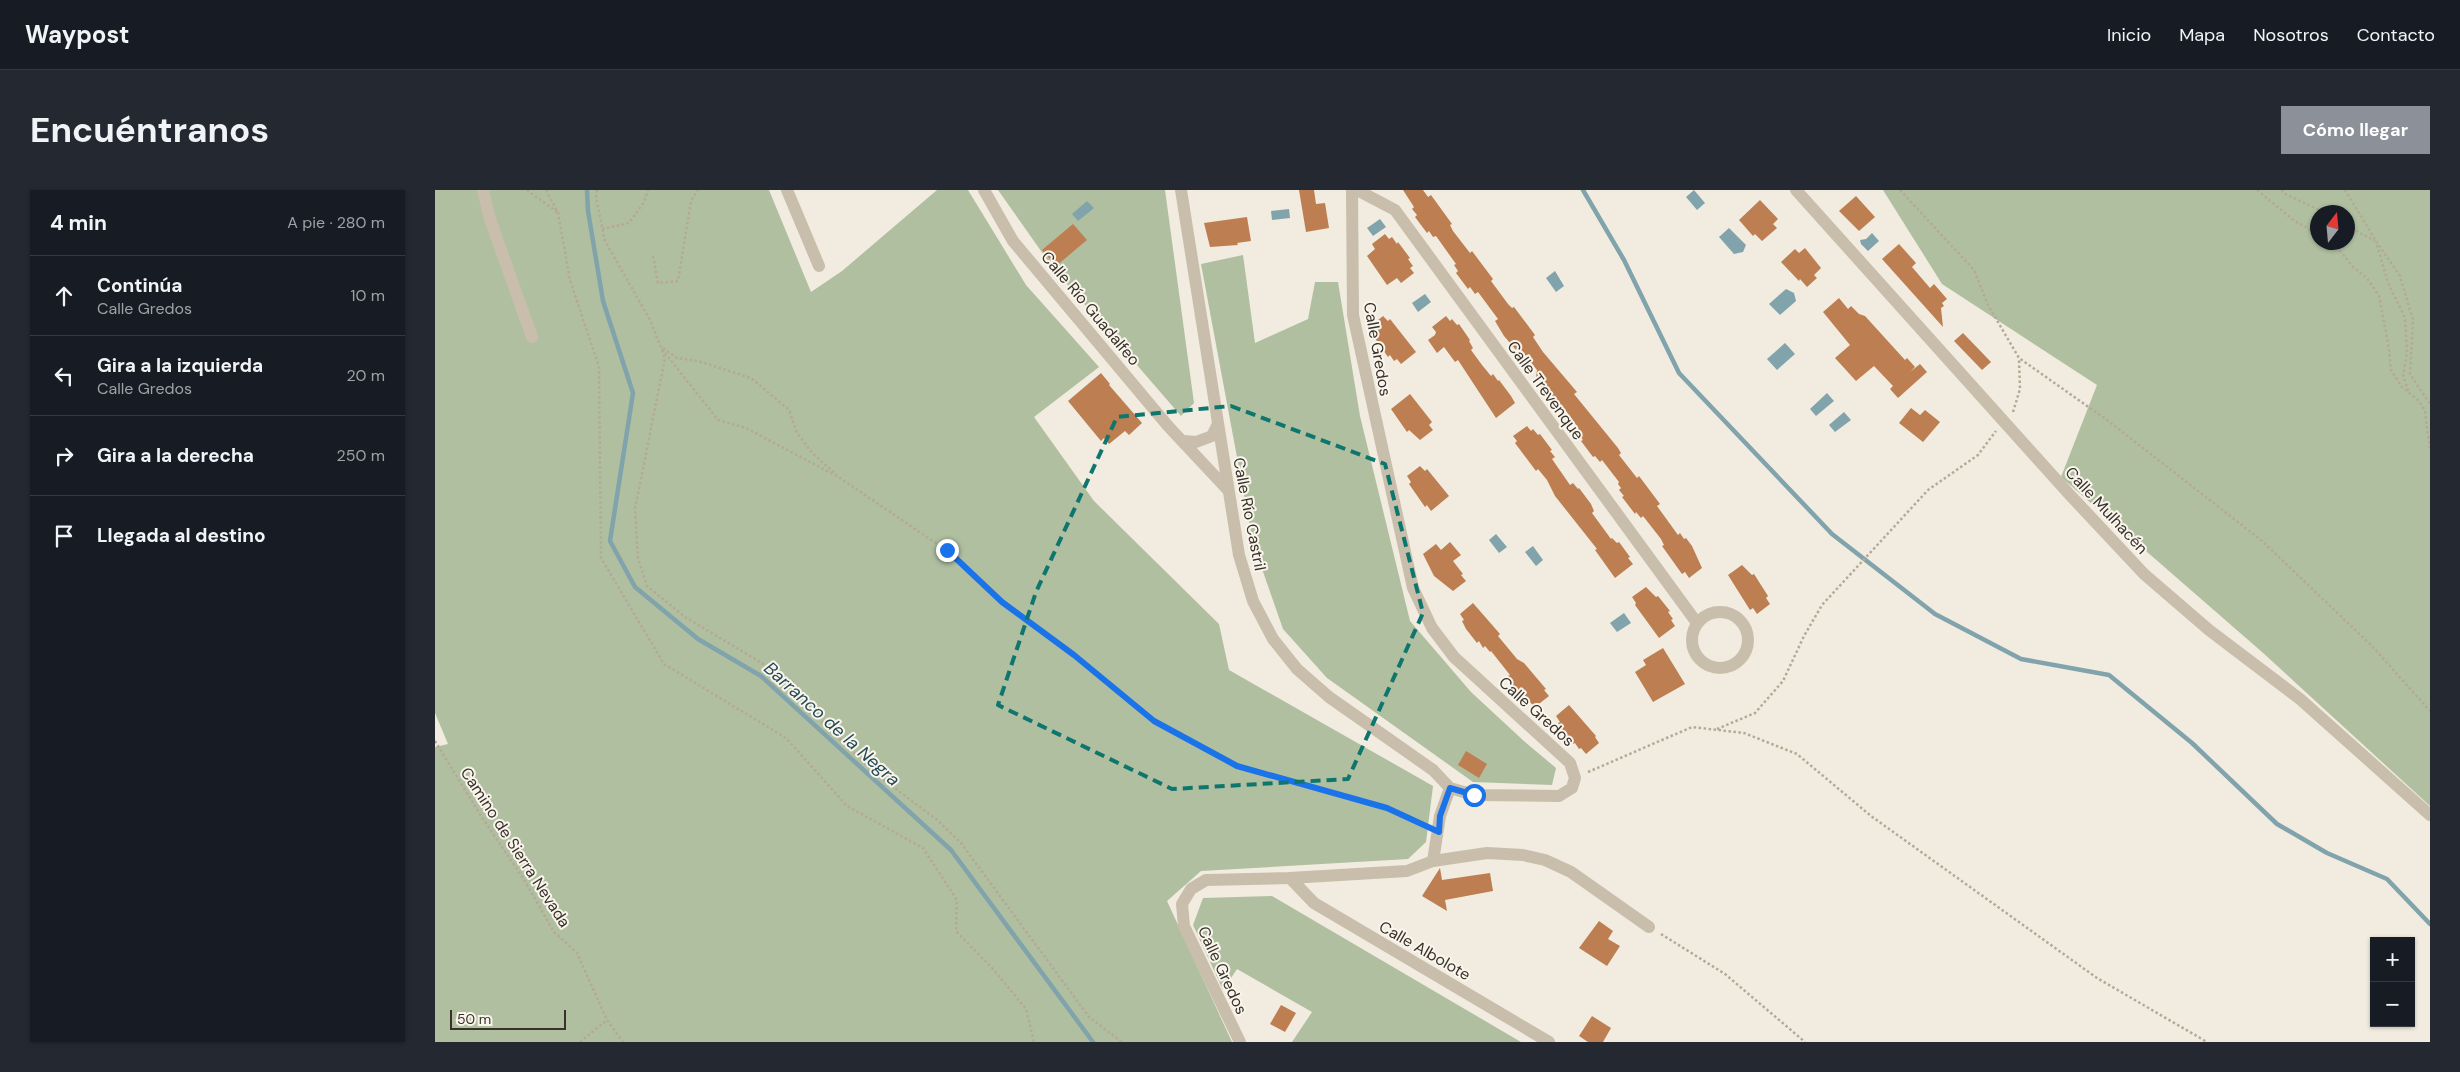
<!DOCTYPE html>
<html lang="es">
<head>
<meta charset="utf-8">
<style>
  body { margin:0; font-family:"DM Sans",sans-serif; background:#242831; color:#f1f3f6 }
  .controls { position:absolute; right:15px; bottom:15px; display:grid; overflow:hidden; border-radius:0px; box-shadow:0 1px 4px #0004 }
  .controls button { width:45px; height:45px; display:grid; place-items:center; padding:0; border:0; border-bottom:1px solid #363941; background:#171b24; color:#f1f3f6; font:25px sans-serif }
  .compass { position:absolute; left:1875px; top:15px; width:45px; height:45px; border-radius:50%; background:#171b24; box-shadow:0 1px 4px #0004; rotate:16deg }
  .scale { position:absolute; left:15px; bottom:12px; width:116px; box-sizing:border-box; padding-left:5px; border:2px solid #37312a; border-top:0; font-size:14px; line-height:18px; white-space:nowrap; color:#37312a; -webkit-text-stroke:4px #f9f5ec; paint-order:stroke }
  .stop { position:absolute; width:15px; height:15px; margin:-11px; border:4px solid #1a73e8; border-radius:50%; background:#fff }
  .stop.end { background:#1a73e8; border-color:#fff; box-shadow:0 1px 5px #0008 }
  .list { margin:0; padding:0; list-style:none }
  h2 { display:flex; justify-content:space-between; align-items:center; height:65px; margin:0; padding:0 20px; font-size:21px }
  h2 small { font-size:16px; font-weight:400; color:#9ea1a6 }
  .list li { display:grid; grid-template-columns:32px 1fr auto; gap:15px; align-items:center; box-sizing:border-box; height:80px; padding:0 20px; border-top:1px solid #363941 }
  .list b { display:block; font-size:19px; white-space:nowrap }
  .list p { margin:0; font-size:16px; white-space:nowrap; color:#9ea1a6 }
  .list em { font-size:16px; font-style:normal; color:#9ea1a6 }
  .icon { flex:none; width:28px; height:28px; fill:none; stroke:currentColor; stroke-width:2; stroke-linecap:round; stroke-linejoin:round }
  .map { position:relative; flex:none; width:1995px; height:852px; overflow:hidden; border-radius:0px }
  header { display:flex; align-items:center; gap:30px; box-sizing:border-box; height:70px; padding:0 25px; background:#171b24; border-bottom:1px solid #363941 }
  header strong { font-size:24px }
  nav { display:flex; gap:28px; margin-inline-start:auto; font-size:18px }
  .intro { display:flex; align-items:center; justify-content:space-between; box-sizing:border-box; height:120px; padding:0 30px }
  h1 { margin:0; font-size:35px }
  .button { padding:12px 22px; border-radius:0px; background:#8c9099; color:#fff; font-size:18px; font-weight:700 }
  main { display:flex; gap:30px; padding:0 30px }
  aside { flex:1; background:#171b24; border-radius:0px; box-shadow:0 1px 4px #0004 }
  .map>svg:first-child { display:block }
  .green { fill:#b0bfa0; fill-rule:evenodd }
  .water { fill:#80a3ac }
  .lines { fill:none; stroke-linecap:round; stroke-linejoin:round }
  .stream { stroke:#80a3ac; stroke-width:4.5 }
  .building { fill:#bd7e52 }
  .path { stroke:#b5a996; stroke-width:2.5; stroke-dasharray:2.5 2.5; stroke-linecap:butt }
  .minor { stroke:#c9beac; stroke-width:12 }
  .tertiary { stroke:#c9beac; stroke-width:12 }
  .route { stroke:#1a73e8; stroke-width:6 }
  .marked { fill:none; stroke:#0f766e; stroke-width:4; stroke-dasharray:10 6; stroke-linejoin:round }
  .labels { text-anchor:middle; stroke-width:4; stroke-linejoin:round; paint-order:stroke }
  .street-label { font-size:16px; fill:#37312a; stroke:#f9f5ec }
  .water-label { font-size:18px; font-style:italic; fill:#234a56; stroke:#f9f5ec }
</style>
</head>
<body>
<header>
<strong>Waypost</strong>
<nav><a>Inicio</a><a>Mapa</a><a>Nosotros</a><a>Contacto</a></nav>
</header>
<div class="intro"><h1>Encuéntranos</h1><a class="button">Cómo llegar</a></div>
<main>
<aside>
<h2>4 min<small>A pie · 280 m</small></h2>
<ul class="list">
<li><svg class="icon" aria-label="ahead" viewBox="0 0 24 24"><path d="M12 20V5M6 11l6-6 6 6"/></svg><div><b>Continúa</b><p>Calle Gredos</p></div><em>10 m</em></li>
<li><svg class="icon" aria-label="left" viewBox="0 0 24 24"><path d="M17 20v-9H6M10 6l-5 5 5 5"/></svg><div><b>Gira a la izquierda</b><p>Calle Gredos</p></div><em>20 m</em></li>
<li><svg class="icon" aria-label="right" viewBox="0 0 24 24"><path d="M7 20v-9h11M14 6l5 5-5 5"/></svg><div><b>Gira a la derecha</b></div><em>250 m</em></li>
<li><svg class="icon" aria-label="arrive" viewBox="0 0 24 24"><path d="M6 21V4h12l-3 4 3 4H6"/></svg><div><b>Llegada al destino</b></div></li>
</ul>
</aside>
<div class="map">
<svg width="1995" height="852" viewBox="0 0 1995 852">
  <rect width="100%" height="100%" fill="#f1ecdf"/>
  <!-- green -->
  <g class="green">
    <polygon points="0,0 334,0 376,102 407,81 502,0 533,0 591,95 664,177 599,227 659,311 784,434 794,480 998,596 991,652 973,669 766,681 732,711 797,852 0,852 0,557 13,554 0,523"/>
    <polygon points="563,0 730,0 759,213 746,226 618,78"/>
    <path d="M 1448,0 L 1995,0 L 1995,616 L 1827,462 L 1626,287 L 1662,195 L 1507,94 ZM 1882,22 L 1912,22 L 1912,52 L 1882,52 Z"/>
    <polygon points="808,65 820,153 873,129 880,92 903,92 925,226 975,431 1036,502 1090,552 1121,578 1117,595 1038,592 892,488 848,439 818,353 766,74"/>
    <polygon points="837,706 1086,852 857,852 877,822 802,779 788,800 758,735 768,708"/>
  </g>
  <!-- water -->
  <g class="water">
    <polygon points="1259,0 1270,13 1262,20 1251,7"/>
    <polygon points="652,11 659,18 643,31 637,24"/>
    <polygon points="854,19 855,28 837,30 836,21"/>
    <polygon points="945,29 951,37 938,46 932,38"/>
    <polygon points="1294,38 1311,55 1308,62 1299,64 1284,47"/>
    <polygon points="1437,43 1444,51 1433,61 1426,54 1425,50 1431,49"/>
    <polygon points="1120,81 1129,96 1121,102 1111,88"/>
    <polygon points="1351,99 1359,103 1361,111 1345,125 1334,114"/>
    <polygon points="990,104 996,112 983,122 977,113"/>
    <polygon points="1350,153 1360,164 1342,180 1332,169"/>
    <polygon points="1392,203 1399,211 1381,226 1375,219"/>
    <polygon points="1409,222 1416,230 1400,242 1394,235"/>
    <polygon points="1061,344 1072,357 1064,363 1054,350"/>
    <polygon points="1098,356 1108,370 1101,376 1090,362"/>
    <polygon points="1189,423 1196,433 1182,442 1175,433"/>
  </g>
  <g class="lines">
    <!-- stream -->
    <g class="stream">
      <polyline points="152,0 153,21 168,111 198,203 175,351 200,397 263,449 326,486 516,660 658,852"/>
      <polyline points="1148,0 1189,70 1244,183 1397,344 1500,424 1586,469 1674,485 1757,553 1842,634 1892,663 1952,689 1995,734"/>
    </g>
  </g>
  <!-- building -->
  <g class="building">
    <polygon points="864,0 879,0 881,14 890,13 894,38 871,42"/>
    <polygon points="968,0 988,0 993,7 996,5 1017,34 1015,35 1018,41 1035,63 1037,61 1058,89 1056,91 1073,114 1077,118 1079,117 1100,145 1098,147 1108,162 1142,202 1139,204 1183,258 1186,263 1184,265 1202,288 1204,286 1225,314 1222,316 1243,345 1245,343 1249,349 1251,348 1257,356 1267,378 1254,388 1250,382 1247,384 1227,356 1229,355 1226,349 1208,326 1206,328 1201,322 1200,324 1187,307 1189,306 1184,300 1186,298 1183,294 1184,292 1167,270 1165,272 1160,266 1158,267 1146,251 1148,250 1143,244 1145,242 1142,236 1126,214 1123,216 1118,210 1116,211 1104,195 1106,194 1101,188 1102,180 1084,157 1081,160 1069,146 1060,131 1063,129 1043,102 1040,104 1035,97 1033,99 1021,83 1023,81 1019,75 1021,74 1001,46 998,47 994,41 992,43 980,27 982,25 977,19 979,17"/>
    <polygon points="1421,6 1440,27 1424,41 1404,21"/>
    <polygon points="1325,10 1343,29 1338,34 1342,38 1327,51 1320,44 1318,46 1304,30"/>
    <polygon points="812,27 816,51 802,53 803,55 775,57 769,33"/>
    <polygon points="638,34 652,50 621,76 607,60"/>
    <polygon points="950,44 954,49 957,47 962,54 963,52 975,68 973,69 978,76 975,78 979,83 966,93 962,88 952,95 932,66 940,59 937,54"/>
    <polygon points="1464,54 1481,73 1477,77 1495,98 1499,94 1512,109 1507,113 1509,116 1506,118 1508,137 1447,69"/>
    <polygon points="1370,58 1386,78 1379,85 1382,88 1372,97 1365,89 1364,91 1346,72 1360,59 1364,63"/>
    <polygon points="1404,108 1413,119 1416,116 1424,124 1430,126 1470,170 1472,168 1480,177 1475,182 1485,174 1492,182 1463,208 1455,199 1458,196 1439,176 1421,191 1400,168 1415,155 1388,122"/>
    <polygon points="948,126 953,131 955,129 981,162 966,174 962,169 959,171 955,165 953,167 937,144 939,142 935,137"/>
    <polygon points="1011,126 1015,131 1017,129 1022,135 1024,134 1035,150 1034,151 1038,158 1036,160 1047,175 1056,186 1058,184 1063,191 1064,190 1076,206 1080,213 1061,228 1023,170 1020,172 1009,157 1002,163 993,150 1000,145 1001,142 997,137"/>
    <polygon points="1528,143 1556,172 1547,180 1519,151"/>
    <polygon points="666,183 675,194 674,195 707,233 694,245 690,241 674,254 669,248 666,251 633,211"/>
    <polygon points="975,204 997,232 994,235 998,240 985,250 974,240 972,242 956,219"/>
    <polygon points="1476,218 1485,225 1490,220 1505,232 1488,252 1464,233"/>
    <polygon points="1092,236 1096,241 1098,239 1103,245 1105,244 1117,260 1115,261 1120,267 1117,269 1135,295 1138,293 1143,299 1144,298 1156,314 1159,321 1157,323 1176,349 1177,348 1182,353 1184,352 1195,367 1193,368 1198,374 1180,388 1160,360 1162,359 1120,306 1112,290 1103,279 1101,281 1080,253 1082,251 1078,246"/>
    <polygon points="985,276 990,281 992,279 1014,306 996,321 992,315 990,317 974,294 976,292 972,286"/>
    <polygon points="1015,352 1026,365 1018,371 1028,384 1026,385 1031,391 1018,401 999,386 988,364 1001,354 1006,360"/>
    <polygon points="1307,375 1317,385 1319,384 1333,406 1331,408 1335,414 1322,424 1318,418 1315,420 1293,385"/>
    <polygon points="1211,397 1221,407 1223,406 1235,421 1233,422 1238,429 1236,430 1240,436 1224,448 1200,415 1201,413 1197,407"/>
    <polygon points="1038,413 1065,444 1063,446 1082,469 1089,473 1111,499 1109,500 1114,506 1100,517 1076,494 1077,492 1073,486 1075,485 1056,461 1055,462 1050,456 1048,458 1044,451 1042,453 1031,439 1027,431 1029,430 1025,424"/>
    <polygon points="1228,458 1250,494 1218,512 1200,482 1211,475 1208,470"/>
    <polygon points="1134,515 1161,546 1160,547 1164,553 1151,564 1146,558 1144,559 1140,553 1138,554 1123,533 1125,532 1121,526"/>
    <polygon points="1031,561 1052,574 1044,588 1023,575"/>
    <polygon points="1005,678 1007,690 1055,683 1058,701 1010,710 1012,721 987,706"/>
    <polygon points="1164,731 1178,741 1173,749 1185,756 1172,776 1144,758"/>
    <polygon points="846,815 861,823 850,842 835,834"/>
    <polygon points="1157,826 1176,838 1168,852 1153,852 1144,846"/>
  </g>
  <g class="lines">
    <!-- path -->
    <g class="path">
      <polyline points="92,0 122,22"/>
      <polyline points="111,0 123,23 135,90 164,177 166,368 229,474 351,548 412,616 488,658 522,710 521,741 559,780 591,819 599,852"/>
      <polyline points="162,0 161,7 170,51 215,130 230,168 200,319 203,368 212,396 250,427 360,493 389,534 441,584 501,629 526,653 654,827 687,852"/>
      <polyline points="1465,0 1539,80 1553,115 1584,168 1672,230 1826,350 1936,455 1995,521"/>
      <polyline points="1822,0 1857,29 1882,44"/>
      <polyline points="1847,0 1848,3 1889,22"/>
      <polyline points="1910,0 1941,51 1965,86 1978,130 1975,184 1995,214"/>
      <polyline points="1912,36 1940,51"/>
      <polyline points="167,39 194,33 209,12 213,0"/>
      <polyline points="1892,52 1906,62 1918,77 1932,88 1944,106 1954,158 1956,180 1967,197 1984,211 1990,221 1995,259"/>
      <polyline points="1942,55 1953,93 1970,128 1972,162 1968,185 1974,203"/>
      <polyline points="218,66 223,93 243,91 256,11 263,0"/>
      <polyline points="228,158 242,168 263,171 316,188 354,220 362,243 377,263 402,285"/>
      <polyline points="227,159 283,230 311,238 405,288 511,360 567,412 639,465 719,531 802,576 952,618 989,635"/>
      <polyline points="1578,222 1585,199 1584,169"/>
      <polyline points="1282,539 1320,523 1348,491 1369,446 1387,415 1493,300 1543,265 1561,241"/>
      <polyline points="0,551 48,629 88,688 119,742 142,763 172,830 188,852"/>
      <polyline points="1153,582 1257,537 1309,543 1362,564 1436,626 1662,788 1772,852"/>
      <polyline points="1226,744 1290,784 1370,852"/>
      <polyline points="145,852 172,830"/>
    </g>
    <!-- minor -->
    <g class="minor">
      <polyline points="48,0 55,29 97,147"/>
      <polyline points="352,0 384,76"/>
      <polyline points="549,0 578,51 733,236 792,299"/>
      <polyline points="746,0 804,365 818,411 838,449 862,479 894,507 998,580 1015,598 1039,605 1124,606 1137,598 1140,588 1135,573 1019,467 997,438 978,398 918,125 917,0"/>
      <polyline points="922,0 960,20 1262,433"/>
      <polyline points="748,251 761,252 777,246 783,234"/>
      <circle cx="1285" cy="450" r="28"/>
      <polyline points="998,671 1005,626 1015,598"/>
      <polyline points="855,688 879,713 1114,852"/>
      <polyline points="805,852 749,736 747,714 756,699 771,690 855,688 972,681 998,671 1052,663 1088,665 1110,670 1136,682 1214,737"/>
    </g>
    <!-- tertiary -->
    <polyline class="tertiary" points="1361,0 1635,305 1709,384 1774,440 1865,509 1995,625"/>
  </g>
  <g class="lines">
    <!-- route -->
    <polyline class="route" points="512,360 567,412 639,465 719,531 802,576 952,618 1004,642 1005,626 1015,598 1039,605"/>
  </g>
  <!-- marked area -->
  <path class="marked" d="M 796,216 L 950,274 L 988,423 L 913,589 L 737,599 L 563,515 L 601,402 L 682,227 Z"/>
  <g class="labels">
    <!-- street labels -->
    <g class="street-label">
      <text transform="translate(656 118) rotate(50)" y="6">Calle Río Guadalfeo</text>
      <text transform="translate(943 159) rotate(80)" y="6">Calle Gredos</text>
      <text transform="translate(1111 200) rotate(54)" y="6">Calle Trevenque</text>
      <text transform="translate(1672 320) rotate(47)" y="6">Calle Mulhacén</text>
      <text transform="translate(815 324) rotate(79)" y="6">Calle Río Castril</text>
      <text transform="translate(1102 521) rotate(42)" y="6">Calle Gredos</text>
      <text transform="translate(81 657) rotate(57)" y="6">Camino de Sierra Nevada</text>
      <text transform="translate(990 760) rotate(30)" y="6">Calle Albolote</text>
      <text transform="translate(788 780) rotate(65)" y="6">Calle Gredos</text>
    </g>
    <!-- water labels -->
    <g class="water-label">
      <text transform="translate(397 534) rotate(42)" y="6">Barranco de la Negra</text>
    </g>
  </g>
</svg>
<div class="controls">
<button>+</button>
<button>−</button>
</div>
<svg class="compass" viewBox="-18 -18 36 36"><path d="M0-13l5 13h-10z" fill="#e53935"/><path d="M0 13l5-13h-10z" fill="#9ea1a6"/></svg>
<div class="scale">50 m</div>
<div class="stop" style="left:1039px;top:605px"></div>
<div class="stop end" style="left:512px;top:360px"></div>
</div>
</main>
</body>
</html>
